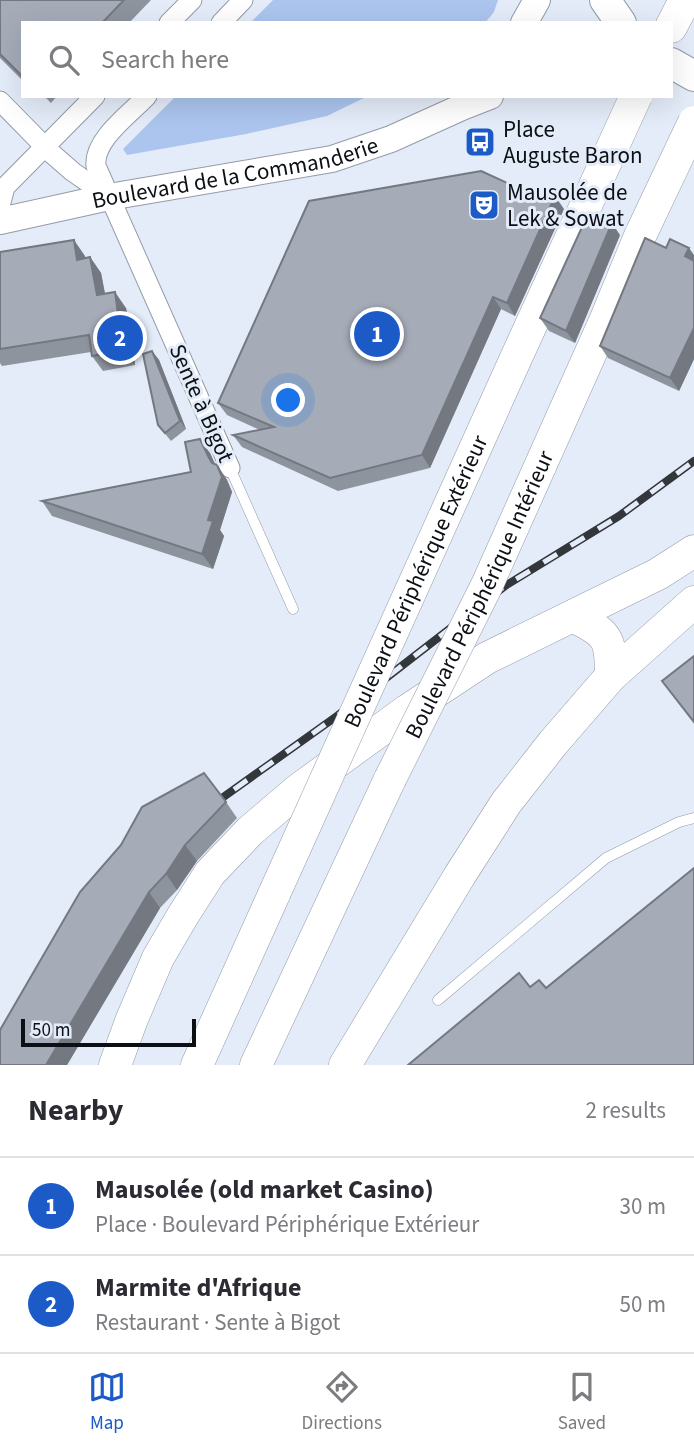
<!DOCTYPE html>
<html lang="en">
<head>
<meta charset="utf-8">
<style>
  body { margin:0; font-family:"Source Sans 3",sans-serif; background:#f7f7f7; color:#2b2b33 }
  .scale { position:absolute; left:21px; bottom:18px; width:175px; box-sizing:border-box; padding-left:7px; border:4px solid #0c0f13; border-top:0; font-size:19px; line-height:24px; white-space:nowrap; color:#0c0f13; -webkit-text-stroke:5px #e4ecf9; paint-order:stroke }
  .you { position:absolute; left:289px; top:401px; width:24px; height:24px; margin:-18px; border:5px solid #fff; border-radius:50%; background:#1a73e8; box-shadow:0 0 0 10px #1a73e833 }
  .badge { display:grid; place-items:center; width:46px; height:46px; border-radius:50%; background:#1c5bc7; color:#fff; font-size:23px; font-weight:700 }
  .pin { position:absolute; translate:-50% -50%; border:4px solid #fff; box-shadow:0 2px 7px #0006 }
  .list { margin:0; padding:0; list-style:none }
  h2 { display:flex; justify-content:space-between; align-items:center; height:91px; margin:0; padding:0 28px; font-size:30px }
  h2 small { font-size:23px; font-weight:400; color:#7c7c81 }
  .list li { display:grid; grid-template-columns:46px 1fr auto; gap:21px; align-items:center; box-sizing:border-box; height:98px; padding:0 28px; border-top:2px solid #e1e1e2 }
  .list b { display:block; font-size:26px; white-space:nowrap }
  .list p { margin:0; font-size:23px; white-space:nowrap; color:#7c7c81 }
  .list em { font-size:23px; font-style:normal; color:#7c7c81 }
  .icon { flex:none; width:38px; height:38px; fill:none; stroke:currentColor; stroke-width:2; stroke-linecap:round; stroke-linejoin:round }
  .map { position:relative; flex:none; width:694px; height:1065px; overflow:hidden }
  .search { position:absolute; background:#fff; box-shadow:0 7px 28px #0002; left:21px; right:21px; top:21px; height:77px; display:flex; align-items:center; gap:18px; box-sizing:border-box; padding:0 24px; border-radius:0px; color:#7c7c81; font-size:26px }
  .sheet { height:287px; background:#fff }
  nav { display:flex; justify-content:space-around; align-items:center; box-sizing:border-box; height:98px; border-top:2px solid #e1e1e2; background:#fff; font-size:19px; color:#7c7c81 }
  nav a { display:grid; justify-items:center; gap:4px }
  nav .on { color:#1c5bc7 }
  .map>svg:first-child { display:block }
  .green { fill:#acc5ee }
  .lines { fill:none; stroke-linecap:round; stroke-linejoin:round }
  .service-casing { stroke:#949ba7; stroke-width:11 }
  .minor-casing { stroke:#949ba7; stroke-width:21 }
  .secondary-casing { stroke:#949ba7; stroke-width:28 }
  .primary-casing { stroke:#949ba7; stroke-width:32 }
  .trunk-casing { stroke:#949ba7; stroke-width:33 }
  .service { stroke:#fff; stroke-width:10 }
  .minor { stroke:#fff; stroke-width:19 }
  .secondary { stroke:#fff; stroke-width:26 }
  .primary { stroke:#fff; stroke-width:30 }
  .trunk { stroke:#fff; stroke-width:32 }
  .rail-casing { stroke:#33373c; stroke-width:8 }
  .rail { stroke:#e4ecf9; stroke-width:5; stroke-dasharray:16; stroke-linecap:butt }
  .trunk-bridge-casing { stroke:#949ba7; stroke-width:33; stroke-linecap:butt }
  .trunk-bridge { stroke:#fff; stroke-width:32 }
  .wall { fill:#8e949e }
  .shaded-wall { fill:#747881 }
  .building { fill:#a5acb8; stroke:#747881; stroke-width:2 }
  .labels { text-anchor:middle; stroke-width:6; stroke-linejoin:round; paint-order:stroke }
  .poi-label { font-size:23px; fill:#0c0f13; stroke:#e4ecf9; text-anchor:start }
  .street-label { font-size:23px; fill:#0c0f13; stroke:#e4ecf9 }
</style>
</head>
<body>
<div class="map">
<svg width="694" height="1065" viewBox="0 0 694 1065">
  <rect width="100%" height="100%" fill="#e4ecf9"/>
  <!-- green -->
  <g class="green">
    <polygon points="273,0 498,0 494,12 485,23 250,23"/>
    <polygon points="176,96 368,96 327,116 246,134 127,155 123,149"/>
  </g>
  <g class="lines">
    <!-- service casing -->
    <g class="service-casing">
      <g id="service">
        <polyline points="230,468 293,609"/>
        <polyline points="438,1000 606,858 679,822 694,818"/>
      </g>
    </g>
    <!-- minor casing -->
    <g class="minor-casing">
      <g id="minor">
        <polyline points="169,23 192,0"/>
        <polyline points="221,23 243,0"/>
        <path d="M 147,96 C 130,114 93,140 96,166 L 230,468"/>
        <polyline points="0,101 50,152 73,172 109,197"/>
        <polyline points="0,206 5,187 95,96"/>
      </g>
    </g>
    <!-- secondary casing -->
    <g class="secondary-casing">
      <g id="secondary">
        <polyline points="524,23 537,0"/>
        <path id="s1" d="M 0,221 L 109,197 L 332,159 L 391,139 L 462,107 L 490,96"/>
      </g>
    </g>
    <!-- primary casing -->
    <g class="primary-casing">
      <g id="primary">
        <polyline points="605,0 621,23"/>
        <polyline points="671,63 694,76"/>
      </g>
    </g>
    <!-- trunk casing -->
    <g class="trunk-casing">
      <g id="trunk">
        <polyline points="671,27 685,0"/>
        <path d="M 573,616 C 607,634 611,636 611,676"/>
        <polyline points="115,1065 132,1019 158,958 182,917 210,873 250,831 298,790 408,710 487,658 658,574 694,551"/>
        <polyline points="197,1065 275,892"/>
        <polyline points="256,1065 390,779"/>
        <polyline points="345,1065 460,875 506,803 553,743 611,676 694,602"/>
      </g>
    </g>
    <!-- service -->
    <use href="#service" class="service"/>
    <!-- minor -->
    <use href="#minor" class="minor"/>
    <!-- secondary -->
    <use href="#secondary" class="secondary"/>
    <!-- primary -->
    <use href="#primary" class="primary"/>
    <!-- trunk -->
    <use href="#trunk" class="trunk"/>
    <!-- rail casing -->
    <g class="rail-casing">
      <polyline id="rail" points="208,808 337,716 505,586 619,516 694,461"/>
    </g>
    <!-- rail -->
    <use href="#rail" class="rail"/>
    <!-- trunk-bridge casing -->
    <g class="trunk-bridge-casing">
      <g id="trunk-bridge">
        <path id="s2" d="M 390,779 L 487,585 L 605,321 L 640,236 L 694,122"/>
        <path id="s3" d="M 275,892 L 516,358 L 636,96"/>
      </g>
    </g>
    <!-- trunk-bridge -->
    <use href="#trunk-bridge" class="trunk-bridge"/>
  </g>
  <!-- wall -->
  <g class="wall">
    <polygon points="0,0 151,0 129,23 23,23 23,81 0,58"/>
    <polygon points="44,96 57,96 51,103"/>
    <polygon points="564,209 515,316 501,309 430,468 338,491 242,447 233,435 260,430 227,415 218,403"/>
    <polygon points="620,235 575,343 549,331 540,318"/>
    <polygon points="666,248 694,255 694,359 679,391 608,358 600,346"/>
    <polygon points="0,252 85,256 85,258 90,257 101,273 105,293 126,308 135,365 103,371 92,356 91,352 2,366 0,363"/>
    <polygon points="152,351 159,360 186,429 171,441 158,425"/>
    <polygon points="210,453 215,464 217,465 227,480 232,492 220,530 224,536 213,569 52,516 42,501 191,472"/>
    <polygon points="226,802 237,818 197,861 177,890 160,908 67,1065 0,1065 0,1030"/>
  </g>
  <!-- shaded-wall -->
  <g class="shaded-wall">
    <polygon points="555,196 564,209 515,316 507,303"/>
    <polygon points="612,223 620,235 575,343 566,331"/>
    <polygon points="74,240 85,256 88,276 77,260"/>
    <polygon points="689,248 694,255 694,268 685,256"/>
    <polygon points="90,257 101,273 108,311 97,295"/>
    <polygon points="115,292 126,308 135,365 123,350"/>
    <polygon points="493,297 501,309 430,468 422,455"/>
    <polygon points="694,328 694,359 679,391 670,378"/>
    <polygon points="152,351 159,360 186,429 180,421"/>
    <polygon points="200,439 210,453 219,473 209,458"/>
    <polygon points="217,465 227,480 232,492 220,530 224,536 213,569 202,554"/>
    <polygon points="185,845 197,861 177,890 166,874"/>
    <polygon points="149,892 160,908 67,1065 46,1065"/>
  </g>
  <!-- building -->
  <g class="building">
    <polygon points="0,0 124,0 102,23 23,23 23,77 0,54"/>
    <polygon points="481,171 538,197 541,190 555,196 507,303 493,297 422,455 330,478 233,435 274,427 218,403 309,201"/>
    <polygon points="589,212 612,223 566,331 540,318"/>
    <polygon points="645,238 666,248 670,239 689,248 685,256 694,261 694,328 670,378 600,346"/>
    <polygon points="74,240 77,260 90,257 97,295 115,292 123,350 92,356 89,335 0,349 0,252"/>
    <polygon points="152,351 180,421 165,433 158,425 143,354"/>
    <polygon points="200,439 209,458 212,463 217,465 222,477 208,520 213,521 202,554 42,501 191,472 185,442"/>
    <polygon points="694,656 694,722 662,681"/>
    <polygon points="204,773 226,802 185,845 166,874 149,892 46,1065 0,1065 0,1030 80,892 121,845 142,807"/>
    <polygon points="694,868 694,1065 408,1065 519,973 530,987 539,980 546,988"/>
  </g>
  <!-- icons -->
  <defs>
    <g id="bus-square" transform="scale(1.575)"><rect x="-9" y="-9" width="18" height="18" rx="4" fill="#1c5bc7" stroke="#e4ecf9"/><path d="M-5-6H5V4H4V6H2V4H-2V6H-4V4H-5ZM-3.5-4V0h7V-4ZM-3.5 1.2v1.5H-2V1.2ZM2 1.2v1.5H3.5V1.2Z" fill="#fff"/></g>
    <g id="theatre-square" transform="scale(1.575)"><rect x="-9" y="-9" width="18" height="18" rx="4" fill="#1c5bc7" stroke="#e4ecf9"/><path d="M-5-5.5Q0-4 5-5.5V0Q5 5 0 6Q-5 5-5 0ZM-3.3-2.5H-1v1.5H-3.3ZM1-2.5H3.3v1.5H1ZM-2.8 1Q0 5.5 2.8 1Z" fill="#fff"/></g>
  </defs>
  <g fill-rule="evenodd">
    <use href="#bus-square" x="480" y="142"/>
    <use href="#theatre-square" x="484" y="205"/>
  </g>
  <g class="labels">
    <!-- poi labels -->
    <g class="poi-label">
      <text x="503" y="137">Place<tspan x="503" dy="26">Auguste Baron</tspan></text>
      <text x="507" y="200">Mausolée de<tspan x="507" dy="26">Lek &amp; Sowat</tspan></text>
    </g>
    <!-- street labels -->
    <g class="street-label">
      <text dy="8" stroke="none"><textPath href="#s1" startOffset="240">Boulevard de la Commanderie</textPath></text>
      <text transform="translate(202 403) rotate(66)" y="8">Sente à Bigot</text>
      <text dy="8" stroke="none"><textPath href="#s3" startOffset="341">Boulevard Périphérique Extérieur</textPath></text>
      <text dy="8" stroke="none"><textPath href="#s2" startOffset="205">Boulevard Périphérique Intérieur</textPath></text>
    </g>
  </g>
</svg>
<div class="scale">50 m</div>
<div class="you"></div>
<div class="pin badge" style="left:377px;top:334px">1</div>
<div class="pin badge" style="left:120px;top:338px">2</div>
<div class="search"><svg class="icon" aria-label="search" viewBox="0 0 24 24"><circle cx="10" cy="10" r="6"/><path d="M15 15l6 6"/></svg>Search here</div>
</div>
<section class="sheet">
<h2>Nearby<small>2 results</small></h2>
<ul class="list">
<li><span class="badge">1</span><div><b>Mausolée (old market Casino)</b><p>Place · Boulevard Périphérique Extérieur</p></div><em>30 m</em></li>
<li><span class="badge">2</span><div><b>Marmite d'Afrique</b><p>Restaurant · Sente à Bigot</p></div><em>50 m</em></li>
</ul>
</section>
<nav>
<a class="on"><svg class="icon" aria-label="map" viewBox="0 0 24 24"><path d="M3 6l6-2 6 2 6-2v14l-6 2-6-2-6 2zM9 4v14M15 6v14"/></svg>Map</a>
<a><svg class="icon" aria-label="directions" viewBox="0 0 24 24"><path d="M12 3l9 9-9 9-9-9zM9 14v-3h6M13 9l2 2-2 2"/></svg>Directions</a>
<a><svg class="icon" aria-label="saved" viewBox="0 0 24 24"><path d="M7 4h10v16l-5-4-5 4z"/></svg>Saved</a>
</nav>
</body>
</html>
